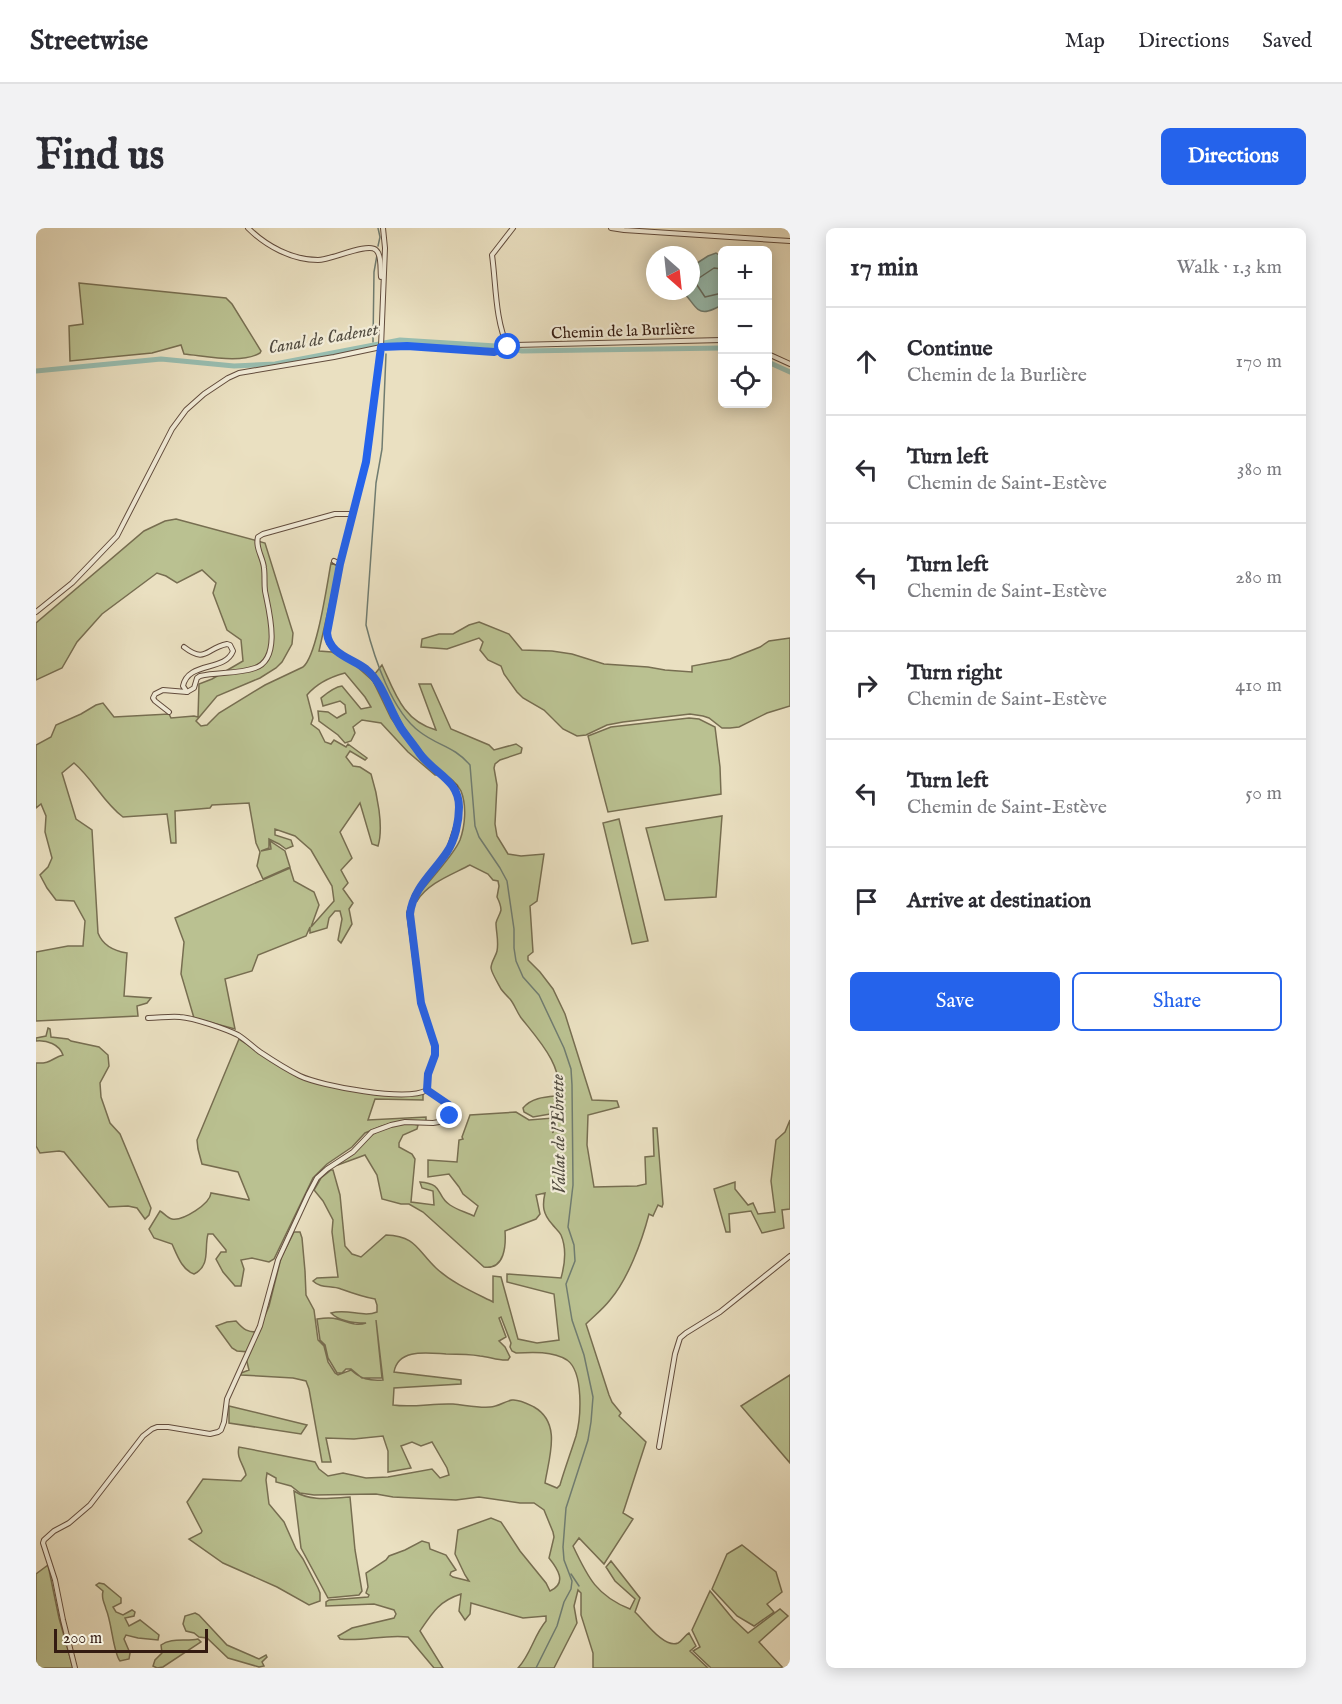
<!DOCTYPE html>
<html lang="en">
<head>
<meta charset="utf-8">
<style>
  body { margin:0; font-family:"IM FELL English",serif; background:#f2f2f3; color:#2b2b33 }
  .controls { position:absolute; right:18px; top:18px; display:grid; overflow:hidden; border-radius:9px; box-shadow:0 3px 15px #0003 }
  .controls button { width:54px; height:54px; display:grid; place-items:center; padding:0; border:0; border-bottom:2px solid #e1e1e2; background:#fff; color:#2b2b33; font:30px sans-serif }
  .compass { position:absolute; left:610px; top:18px; width:54px; height:54px; border-radius:50%; background:#fff; box-shadow:0 3px 15px #0003; rotate:153deg }
  .scale { position:absolute; left:18px; bottom:15px; width:154px; box-sizing:border-box; padding-left:6px; border:3px solid #341b11; border-top:0; font-size:16px; line-height:21px; white-space:nowrap; color:#341b11; -webkit-text-stroke:4px #f1ebd7; paint-order:stroke }
  .stop { position:absolute; width:18px; height:18px; margin:-14px; border:4px solid #2563eb; border-radius:50%; background:#fff }
  .stop.end { background:#2563eb; border-color:#fff; box-shadow:0 2px 6px #0008 }
  .list { margin:0; padding:0; list-style:none }
  h2 { display:flex; justify-content:space-between; align-items:center; height:78px; margin:0; padding:0 24px; font-size:26px }
  h2 small { font-size:20px; font-weight:400; color:#7c7c81 }
  .list li { display:grid; grid-template-columns:39px 1fr auto; gap:18px; align-items:center; box-sizing:border-box; height:108px; padding:0 24px; border-top:2px solid #e1e1e2 }
  .list b { display:block; font-size:22px; white-space:nowrap }
  .list p { margin:0; font-size:20px; white-space:nowrap; color:#7c7c81 }
  .list em { font-size:20px; font-style:normal; color:#7c7c81 }
  .actions { display:flex; gap:12px; padding:18px 24px }
  .actions a { flex:1; padding:14px 0; border:2px solid #2563eb; border-radius:9px; text-align:center; font-size:21px; color:#2563eb }
  .actions .main { background:#2563eb; color:#fff }
  .icon { flex:none; width:33px; height:33px; fill:none; stroke:currentColor; stroke-width:2; stroke-linecap:round; stroke-linejoin:round }
  .map { position:relative; flex:none; width:754px; height:1440px; overflow:hidden; border-radius:9px }
  header { display:flex; align-items:center; gap:36px; box-sizing:border-box; height:84px; padding:0 30px; background:#fff; border-bottom:2px solid #e1e1e2 }
  header strong { font-size:28px }
  nav { display:flex; gap:33px; margin-inline-start:auto; font-size:21px }
  .intro { display:flex; align-items:center; justify-content:space-between; box-sizing:border-box; height:144px; padding:0 36px }
  h1 { margin:0; font-size:42px }
  .button { padding:15px 27px; border-radius:9px; background:#2563eb; color:#fff; font-size:21px; font-weight:700 }
  main { display:flex; gap:36px; padding:0 36px }
  aside { flex:1; background:#fff; border-radius:9px; box-shadow:0 3px 15px #0003 }
  .map>svg:first-child { display:block }
  .green { fill:#bac191; stroke:#776e51; stroke-width:1.5; fill-rule:evenodd }
  .water { fill:#98bdb0; stroke:#707c70; stroke-width:1.5 }
  .lines { fill:none; stroke-linecap:round; stroke-linejoin:round }
  .shore { stroke:#666c60; stroke-width:1.5 }
  .stream { stroke:#707c70; stroke-width:1.5 }
  .canal { stroke:#98bdb0; stroke-width:5 }
  .street-casing { stroke:#624c3d; stroke-width:6 }
  .street { stroke:#f1ebd7; stroke-width:4 }
  .route { stroke:#2563eb; stroke-width:8 }
  .labels { text-anchor:middle; stroke-width:4.5; stroke-linejoin:round; paint-order:stroke }
  .street-label { font-size:16px; fill:#341b11; stroke:#f1ebd7 }
  .water-label { font-size:18px; font-style:italic; fill:#524c41; stroke:#f1ebd7 }
</style>
</head>
<body>
<header>
<strong>Streetwise</strong>
<nav><a>Map</a><a>Directions</a><a>Saved</a></nav>
</header>
<div class="intro"><h1>Find us</h1><a class="button">Directions</a></div>
<main>
<div class="map">
<svg width="754" height="1440" viewBox="0 0 754 1440">
  <rect width="100%" height="100%" fill="#eae0c1"/>
  <filter id="stains"><feTurbulence type="fractalNoise" baseFrequency=".00333" numOctaves="4"/><feColorMatrix values="0 0 0 0 .2 0 0 0 0 .09 0 0 0 0 .02 0 0 0 .5 -.17"/></filter>
  <radialGradient id="worn" r=".72"><stop offset=".6" stop-color="#630" stop-opacity="0"/><stop offset="1" stop-color="#630" stop-opacity=".3"/></radialGradient>
  <!-- green -->
  <g class="green">
    <path d="M 43,55 L 190,70 L 196,76 L 225,123 L 224,125 C 206,136 170,128 148,126 L 145,117 L 116,125 L 34,133 L 33,98 L 47,96 Z"/>
    <path d="M 140,291 L 229,315 L 257,405 L 256,416 L 246,434 L 240,440 L 224,450 L 181,468 L 160,493 L 165,498 L 171,497 L 183,485 L 229,457 L 267,439 C 281,428 291,356 295,335 L 302,338 L 283,423 L 296,424 L 319,437 L 337,453 L 355,490 L 385,532 L 401,547 L 399,547 L 372,524 L 345,495 L 326,492 L 317,499 L 319,505 L 315,513 L 309,515 L 302,507 L 283,493 L 282,483 L 292,484 L 301,490 L 310,485 L 309,477 L 304,473 L 287,478 L 285,470 C 291,465 298,459 306,458 L 325,481 L 335,479 L 329,469 L 309,445 C 294,449 281,455 271,467 L 277,490 L 275,496 L 283,502 L 289,514 L 295,516 L 298,512 L 310,519 L 312,516 L 331,530 L 329,532 L 314,523 L 310,529 L 317,538 L 324,539 L 335,546 C 341,565 348,599 342,618 L 336,616 L 324,575 L 304,604 L 316,630 L 305,642 L 312,655 L 307,661 L 317,675 L 313,681 L 316,696 L 305,715 L 302,712 L 306,691 L 304,683 L 299,683 L 293,690 L 291,700 L 274,705 L 274,699 L 270,708 L 222,727 L 216,743 L 189,751 L 199,801 L 158,790 L 145,746 L 148,714 L 139,690 L 254,640 L 258,653 L 278,664 L 283,677 L 275,699 L 298,673 L 296,658 L 275,622 L 259,608 L 239,601 L 239,607 L 255,612 L 257,618 L 250,621 L 243,616 L 233,611 L 233,620 L 225,623 L 235,621 L 234,613 L 249,623 L 254,639 L 227,651 L 221,638 L 224,624 L 220,615 L 213,575 L 176,577 L 174,580 L 139,583 L 140,615 L 135,615 L 131,586 L 87,589 C 67,574 57,551 38,535 L 26,545 L 40,591 L 56,602 L 62,705 C 67,718 78,723 91,725 L 88,768 L 115,770 L 111,775 L 101,778 L 102,788 L 0,793 L 0,724 L 32,718 L 47,718 L 49,693 L 38,673 L 20,672 L 11,660 L 4,647 L 12,639 L 16,630 L 9,604 L 10,588 L 5,576 L 0,580 L 0,517 L 15,509 L 20,497 L 45,486 L 60,477 L 67,475 L 78,489 L 133,486 L 135,490 L 158,488 L 162,489 L 163,456 L 176,451 L 207,433 L 205,412 L 191,402 L 177,365 L 180,355 L 166,342 L 141,355 L 130,348 L 121,345 L 66,386 L 41,414 L 26,440 L 0,452 L 0,395 L 108,303 L 129,293 Z"/>
    <polygon points="443,394 473,406 486,422 516,423 536,426 568,436 612,439 629,442 656,444 656,438 694,431 724,419 733,413 754,410 754,478 731,485 703,499 694,500 686,500 673,490 667,488 654,486 587,494 571,497 550,507 541,508 527,501 508,482 487,470 481,464 468,446 465,438 452,432 444,422 447,414 443,410 411,421 385,419 386,411 403,406 417,406 433,397"/>
    <path d="M 346,437 C 359,465 367,493 400,502 L 383,456 L 395,456 L 415,501 L 453,517 L 458,522 L 480,516 L 486,520 L 485,525 L 464,532 L 459,536 L 458,540 L 461,557 L 459,596 L 461,608 L 472,626 L 485,628 L 508,626 L 501,673 L 494,678 L 497,724 L 492,728 L 492,732 L 504,744 L 517,761 L 529,786 L 556,872 L 581,873 L 583,879 L 552,887 L 551,917 L 558,959 L 601,958 L 610,956 L 609,929 L 618,928 L 617,900 L 621,900 L 627,976 L 626,979 L 622,977 L 617,988 L 613,986 C 606,1013 592,1051 574,1072 C 567,1081 558,1088 550,1096 L 573,1167 L 576,1174 L 585,1185 L 583,1188 L 610,1214 L 587,1285 L 597,1291 L 568,1336 L 543,1310 L 537,1318 C 552,1350 561,1368 594,1381 L 599,1371 L 579,1353 L 570,1339 L 575,1333 L 604,1370 L 599,1384 C 608,1392 628,1421 642,1415 C 646,1413 648,1408 653,1405 L 660,1418 L 654,1423 L 672,1440 L 557,1440 L 557,1425 L 545,1387 L 545,1365 L 542,1362 L 538,1378 L 541,1395 L 518,1440 L 482,1440 C 495,1426 498,1407 510,1393 L 510,1388 L 487,1390 L 435,1375 L 434,1386 L 429,1392 L 423,1383 L 425,1366 C 403,1373 396,1385 384,1403 L 407,1440 L 398,1440 L 372,1409 C 349,1406 326,1414 304,1411 L 302,1408 L 316,1400 L 358,1390 L 360,1386 L 358,1382 L 338,1376 L 290,1378 L 290,1374 L 293,1372 L 332,1369 L 333,1367 L 330,1365 L 332,1359 L 330,1345 L 350,1332 L 353,1328 L 369,1322 L 386,1313 L 393,1315 L 394,1321 L 410,1327 L 420,1342 L 415,1344 L 414,1347 L 417,1349 L 433,1353 L 429,1347 L 419,1326 L 422,1302 L 455,1290 L 465,1294 L 484,1323 L 510,1355 L 514,1363 C 532,1355 521,1340 513,1330 L 518,1309 L 517,1304 L 508,1282 L 498,1275 L 484,1275 L 443,1269 L 420,1272 L 357,1269 L 340,1266 L 278,1267 L 264,1265 L 255,1258 L 240,1254 L 240,1250 L 231,1245 L 230,1252 L 233,1276 L 248,1294 L 260,1321 L 267,1331 L 282,1360 L 284,1365 L 284,1373 L 273,1377 L 241,1359 L 187,1335 L 153,1311 L 165,1305 L 166,1303 L 151,1274 L 167,1251 L 205,1253 L 210,1247 C 208,1237 200,1230 203,1219 L 279,1234 L 283,1241 L 292,1248 L 307,1245 L 330,1250 L 352,1249 L 396,1241 L 404,1250 L 413,1247 L 411,1240 L 396,1214 L 385,1218 L 376,1214 L 365,1218 L 375,1240 L 352,1244 L 352,1223 L 347,1208 L 318,1211 L 290,1210 L 295,1234 L 286,1234 L 273,1161 L 270,1153 L 257,1150 L 205,1147 L 205,1145 L 213,1142 L 210,1130 L 213,1124 L 201,1123 L 196,1120 L 180,1098 L 191,1094 L 200,1093 C 208,1102 211,1104 222,1104 L 233,1078 L 245,1030 L 258,1004 L 264,1004 L 266,1010 L 269,1043 L 270,1067 L 278,1082 L 282,1112 L 288,1118 L 292,1134 L 299,1145 L 302,1147 L 315,1142 C 325,1151 333,1153 347,1152 L 340,1092 L 346,1150 L 326,1150 L 315,1141 L 310,1141 L 306,1145 L 301,1145 L 292,1130 L 289,1117 L 284,1112 L 281,1091 C 287,1090 295,1089 301,1091 C 311,1093 319,1099 330,1095 C 318,1095 303,1093 295,1085 C 312,1080 327,1090 341,1084 L 341,1077 L 339,1071 C 327,1069 316,1065 305,1061 C 295,1057 285,1061 277,1053 L 281,1050 L 302,1049 L 296,1004 L 297,992 L 287,973 L 278,962 L 285,950 L 295,942 L 297,942 L 304,967 L 309,1018 L 316,1026 L 325,1029 L 350,1007 C 380,1008 381,1022 400,1040 C 416,1055 437,1064 457,1074 L 457,1048 L 465,1049 L 482,1111 L 501,1115 L 523,1112 L 518,1066 L 471,1054 L 471,1046 L 525,1050 C 529,1036 531,1021 525,1007 C 523,1003 519,1000 516,996 C 507,986 506,978 509,965 L 500,967 L 504,986 L 500,991 L 469,1003 C 470,1017 469,1042 448,1039 L 387,984 L 373,976 L 365,976 L 346,971 L 341,947 L 329,927 L 302,937 L 302,935 C 324,915 349,889 382,897 L 381,901 L 367,907 L 363,915 L 363,919 L 376,926 L 379,931 L 375,974 L 398,977 L 397,963 L 386,960 L 384,954 C 409,956 399,967 414,977 C 421,982 430,984 438,988 L 442,978 L 427,966 L 423,959 L 413,946 L 392,949 L 392,932 L 421,934 L 423,912 L 427,911 L 426,909 L 434,887 L 480,884 L 493,892 L 517,890 L 515,900 L 517,905 L 518,888 L 514,886 L 497,889 L 488,884 L 487,880 C 495,870 508,869 520,868 C 531,842 501,810 486,791 C 481,785 479,777 474,771 C 471,768 468,765 465,761 C 462,755 456,746 455,740 C 455,734 460,728 461,723 C 463,713 460,704 460,695 C 461,690 464,687 465,682 C 465,677 463,673 461,669 L 463,658 L 462,653 L 457,652 L 452,646 L 434,637 C 415,647 392,655 381,673 L 379,671 C 391,654 417,629 424,612 C 429,598 431,578 425,563 C 420,552 407,546 398,539 C 391,533 385,525 379,518 C 362,497 351,471 338,447 ZM 465,1089 L 475,1115 L 474,1119 L 476,1123 L 480,1125 C 496,1124 517,1123 531,1132 C 548,1144 545,1190 540,1208 C 535,1224 529,1240 524,1257 L 521,1260 L 509,1255 C 513,1229 526,1195 498,1179 C 492,1176 483,1171 476,1172 C 469,1173 462,1179 454,1179 C 442,1180 429,1177 417,1176 C 397,1175 377,1180 357,1177 L 358,1160 L 425,1156 L 425,1152 L 358,1144 C 362,1120 392,1125 410,1126 C 421,1126 433,1126 444,1128 C 454,1129 463,1133 472,1132 L 474,1129 L 469,1119 L 463,1113 L 470,1109 L 463,1090 Z"/>
    <polygon points="653,490 663,491 679,499 684,539 685,566 572,584 552,508 575,499"/>
    <polygon points="686,588 680,669 629,672 610,600"/>
    <polygon points="583,591 612,713 596,716 567,595"/>
    <path d="M 12,800 L 14,801 L 15,809 L 32,811 L 35,813 L 63,819 L 72,827 L 73,838 L 64,855 L 65,869 L 74,895 L 84,906 L 115,980 L 113,987 L 109,991 L 101,980 L 92,978 L 73,979 L 28,924 L 23,923 L 4,925 L 0,918 L 0,835 C 15,836 16,830 27,827 C 23,816 11,812 0,813 L 0,810 L 10,808 Z"/>
    <path d="M 203,811 L 253,843 L 286,856 L 348,867 L 387,866 L 387,872 L 339,871 L 332,892 L 390,889 L 390,893 L 358,895 L 346,898 L 329,905 L 316,919 L 291,936 L 277,950 L 238,1031 L 233,1034 L 216,1030 L 205,1032 L 208,1041 L 205,1058 L 199,1058 L 187,1044 L 180,1031 L 185,1024 L 190,1024 L 190,1022 L 177,1006 L 172,1006 C 168,1020 175,1038 158,1046 C 146,1042 141,1027 136,1016 L 118,1010 L 113,1001 L 124,983 C 128,985 131,990 136,991 C 147,993 174,976 175,965 L 213,972 L 213,971 L 202,944 L 166,936 L 162,921 L 161,912 Z"/>
    <polygon points="754,892 754,981 746,982 748,1000 726,1005 715,983 693,986 694,1004 690,1004 678,961 699,954 699,961 712,977 717,975 722,986 739,984 735,953 740,912 749,904"/>
    <polygon points="754,1147 754,1235 705,1178"/>
    <polygon points="193,1178 271,1197 265,1206 193,1195"/>
    <path d="M 258,1263 C 275,1274 295,1270 314,1269 L 319,1322 L 326,1363 L 323,1367 L 292,1370 L 265,1320 Z"/>
    <polygon points="706,1317 740,1344 746,1364 731,1376 738,1384 718,1398 701,1388 676,1361 691,1326"/>
    <polygon points="12,1337 23,1390 37,1440 0,1440 0,1346"/>
    <path d="M 63,1355 L 68,1356 L 85,1370 L 85,1375 L 77,1379 L 80,1384 L 87,1387 L 96,1382 L 99,1384 L 98,1388 L 89,1390 L 93,1398 L 104,1392 L 123,1407 L 122,1412 L 102,1410 L 90,1407 L 88,1411 L 94,1425 L 93,1431 L 84,1433 C 77,1424 76,1395 70,1381 C 68,1373 65,1371 67,1363 L 60,1357 Z"/>
    <polygon points="674,1363 697,1391 712,1405 744,1381 752,1388 723,1414 747,1440 675,1440 657,1423 664,1419 656,1402"/>
    <polygon points="159,1385 163,1387 191,1417 223,1431 230,1427 231,1429 226,1434 228,1438 223,1439 192,1430 171,1410 163,1409 158,1405 150,1403 147,1396 149,1388"/>
    <path d="M 162,1411 L 165,1414 L 127,1439 L 121,1440 L 117,1438 L 119,1432 L 126,1425 L 125,1417 C 135,1409 151,1414 162,1411 Z"/>
  </g>
  <!-- water -->
  <path class="water" d="M 680,25 L 686,29 L 686,77 C 682,79 677,82 672,83 C 658,87 655,67 644,63 L 655,63 L 655,39 L 672,28 Z"/>
  <g class="lines">
    <!-- shore -->
    <polyline class="shore" points="686,41 678,40 660,52 659,54 669,69 686,65"/>
    <!-- stream -->
    <g class="stream">
      <polyline points="342,18 344,9 342,0"/>
      <polyline points="337,114 338,44 341,27"/>
      <path d="M 350,126 L 346,221 L 340,255 L 330,397 C 338,429 356,484 384,504 C 402,518 418,518 434,537 L 439,598 L 443,609 L 464,640 L 471,653 L 478,701 L 478,720 L 480,733 L 487,749 L 503,767 L 528,820 L 535,841 L 536,857 L 537,957 L 532,999 L 538,1017 L 539,1033 L 530,1056 L 536,1092 L 548,1127 L 557,1169 L 555,1194 L 552,1212 L 530,1280 L 527,1319 L 528,1332 L 536,1353 L 535,1361 L 528,1374 L 521,1398 L 500,1440"/>
      <polyline points="535,1346 543,1358"/>
    </g>
    <!-- canal -->
    <g class="canal">
      <polyline points="732,134 754,144"/>
      <polyline points="0,143 125,131 198,138 239,136 364,112 460,118 486,123 686,120"/>
    </g>
    <!-- street casing -->
    <g class="street-casing">
      <g id="street">
        <path d="M 212,0 C 230,18 256,32 282,32 C 295,32 332,14 340,22 C 346,27 344,42 345,49"/>
        <polyline points="347,0 349,20 345,119 330,234 304,336 291,405 293,415 298,422 324,437 335,446 343,458 366,501 390,533 419,559 422,569 423,582 421,596 413,621 379,667 373,685 385,775 399,818 399,827 392,847 391,862"/>
        <polyline points="575,0 588,2 754,13"/>
        <path d="M 472,119 C 459,93 460,55 456,27 L 477,0"/>
        <polyline points="732,126 754,136"/>
        <polyline points="298,333 304,336"/>
        <polyline points="0,384 36,355 81,308 136,201 150,182 168,166 192,150 203,145 298,129 345,119 371,118 458,124 479,117 686,112"/>
        <path d="M 148,419 C 170,436 170,420 191,416 L 194,417 L 197,423 C 189,444 152,433 147,458 L 151,464 L 158,460 L 161,450 L 164,448 C 182,444 202,446 219,440 C 246,431 233,383 229,363 C 228,355 229,348 228,340 C 227,329 219,320 222,309 L 227,306 L 299,286 L 316,286"/>
        <polyline points="133,484 119,473 117,470 119,466 127,462 151,464"/>
        <path d="M 112,790 C 123,790 134,788 144,789 C 158,790 190,801 202,807 C 210,812 217,819 224,824 C 236,832 250,841 264,848 C 285,858 371,874 391,862"/>
        <polyline points="623,1219 639,1126 644,1110 650,1105 684,1084 754,1028"/>
        <polyline points="39,1440 27,1392 19,1352 7,1315 8,1312 18,1303 33,1295 54,1277 107,1208 116,1201 121,1199 132,1199 174,1206 182,1204 185,1202 188,1194 191,1171 224,1098 242,1032 272,967 281,950 291,941 317,924 336,904 355,897 369,894 397,895 409,893 415,885 413,877 391,862"/>
      </g>
    </g>
    <!-- street -->
    <use href="#street" class="street"/>
  </g>
  <g class="lines">
    <!-- route -->
    <path class="route" d="M 414,888 L 415,880 L 413,877 L 391,862 L 392,846 L 399,827 L 399,818 L 385,775 L 374,686 C 377,660 398,644 411,624 C 419,612 423,594 423,579 C 423,552 399,546 384,526 C 378,517 371,509 365,500 C 353,481 347,455 330,441 C 315,430 293,426 291,405 L 304,336 L 330,234 L 345,119 L 371,118 L 458,124 L 472,119"/>
  </g>
  <g class="labels">
    <!-- street labels -->
    <g class="street-label">
      <text transform="translate(587 102) rotate(-2)" y="6">Chemin de la Burlière</text>
    </g>
    <!-- water labels -->
    <g class="water-label">
      <text transform="translate(287 110) rotate(-10)" y="6">Canal de Cadenet</text>
      <text transform="translate(522 906) rotate(-91)" y="6">Vallat de l'Ebrette</text>
    </g>
  </g>
  <rect width="100%" height="100%" filter="url(#stains)"/>
  <rect width="100%" height="100%" fill="url(#worn)"/>
</svg>
<div class="controls">
<button>+</button>
<button>−</button>
<button><svg class="icon" aria-label="locate" viewBox="0 0 24 24"><circle cx="12" cy="12" r="6"/><path d="M12 2v4M12 18v4M2 12h4M18 12h4"/></svg></button>
</div>
<svg class="compass" viewBox="-18 -18 36 36"><path d="M0-13l5 13h-10z" fill="#e53935"/><path d="M0 13l5-13h-10z" fill="#7c7c81"/></svg>
<div class="scale">200 m</div>
<div class="stop" style="left:472px;top:119px"></div>
<div class="stop end" style="left:414px;top:888px"></div>
</div>
<aside>
<h2>17 min<small>Walk · 1.3 km</small></h2>
<ul class="list">
<li><svg class="icon" aria-label="ahead" viewBox="0 0 24 24"><path d="M12 20V5M6 11l6-6 6 6"/></svg><div><b>Continue</b><p>Chemin de la Burlière</p></div><em>170 m</em></li>
<li><svg class="icon" aria-label="left" viewBox="0 0 24 24"><path d="M17 20v-9H6M10 6l-5 5 5 5"/></svg><div><b>Turn left</b><p>Chemin de Saint-Estève</p></div><em>380 m</em></li>
<li><svg class="icon" aria-label="left" viewBox="0 0 24 24"><path d="M17 20v-9H6M10 6l-5 5 5 5"/></svg><div><b>Turn left</b><p>Chemin de Saint-Estève</p></div><em>280 m</em></li>
<li><svg class="icon" aria-label="right" viewBox="0 0 24 24"><path d="M7 20v-9h11M14 6l5 5-5 5"/></svg><div><b>Turn right</b><p>Chemin de Saint-Estève</p></div><em>410 m</em></li>
<li><svg class="icon" aria-label="left" viewBox="0 0 24 24"><path d="M17 20v-9H6M10 6l-5 5 5 5"/></svg><div><b>Turn left</b><p>Chemin de Saint-Estève</p></div><em>50 m</em></li>
<li><svg class="icon" aria-label="arrive" viewBox="0 0 24 24"><path d="M6 21V4h12l-3 4 3 4H6"/></svg><div><b>Arrive at destination</b></div></li>
</ul>
<div class="actions"><a class="main">Save</a><a>Share</a></div>
</aside>
</main>
</body>
</html>
